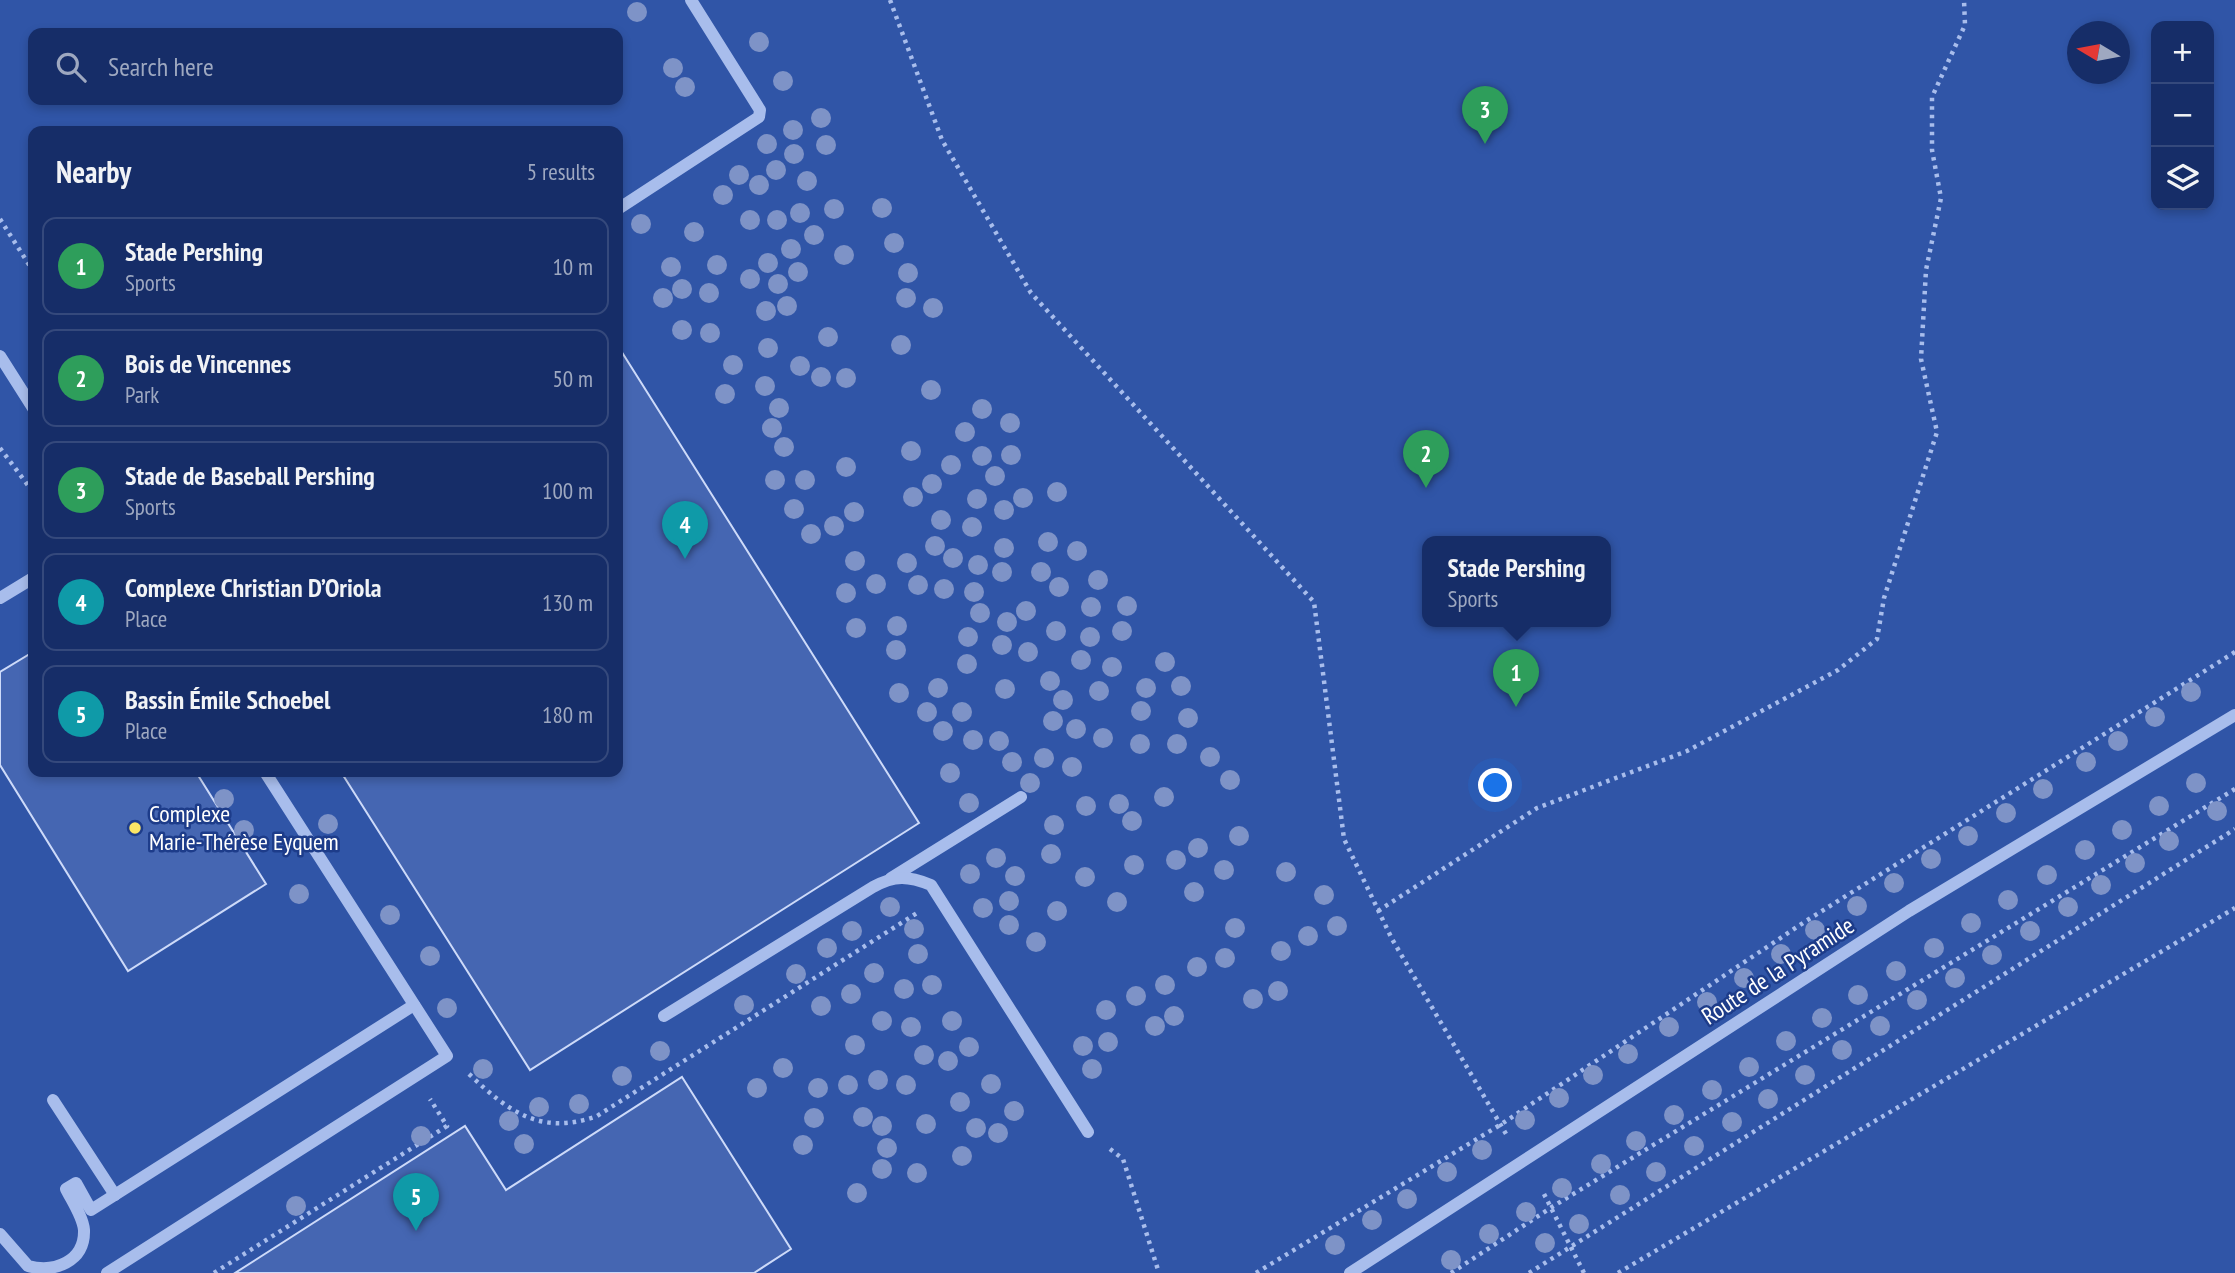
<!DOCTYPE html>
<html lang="en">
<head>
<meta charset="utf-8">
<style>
  body { margin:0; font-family:"PT Sans Narrow",sans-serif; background:#1f356e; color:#f1f3f6 }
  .controls { position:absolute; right:21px; top:21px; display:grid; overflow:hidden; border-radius:14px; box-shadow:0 4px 10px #0003 }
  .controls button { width:63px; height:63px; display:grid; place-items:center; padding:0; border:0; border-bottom:2px solid #35497c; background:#162d68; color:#f1f3f6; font:35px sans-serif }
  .compass { position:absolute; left:2067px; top:21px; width:63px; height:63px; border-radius:50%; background:#162d68; box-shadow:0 4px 10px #0003; rotate:280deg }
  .you { position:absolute; left:1496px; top:786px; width:24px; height:24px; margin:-18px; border:5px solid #fff; border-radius:50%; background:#1a73e8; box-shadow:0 0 0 10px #1a73e833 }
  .badge { display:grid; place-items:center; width:46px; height:46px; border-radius:50%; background:#8c9099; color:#fff; font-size:23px; font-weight:700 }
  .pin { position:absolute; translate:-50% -58px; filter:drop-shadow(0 2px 4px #0008) }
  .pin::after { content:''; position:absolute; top:37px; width:24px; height:21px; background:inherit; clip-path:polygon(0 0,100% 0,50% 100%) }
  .popup { position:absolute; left:1422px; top:536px; width:189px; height:91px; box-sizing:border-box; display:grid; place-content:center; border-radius:14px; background:#162d68; filter:drop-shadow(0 2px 5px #0005); font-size:23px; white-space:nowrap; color:#9ea8c0 }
  .popup b { font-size:26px; color:#f1f3f6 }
  .popup::after { content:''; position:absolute; left:50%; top:100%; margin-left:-14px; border:14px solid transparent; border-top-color:#162d68 }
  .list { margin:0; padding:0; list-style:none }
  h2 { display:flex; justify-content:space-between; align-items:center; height:91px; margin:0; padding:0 28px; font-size:30px }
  h2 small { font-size:23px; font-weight:400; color:#9ea8c0 }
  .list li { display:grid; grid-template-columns:46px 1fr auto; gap:21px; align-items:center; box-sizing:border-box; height:98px; margin:0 14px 14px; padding:0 14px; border:2px solid #35497c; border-radius:14px }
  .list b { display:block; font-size:26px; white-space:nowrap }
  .list p { margin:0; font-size:23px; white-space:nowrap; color:#9ea8c0 }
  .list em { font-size:23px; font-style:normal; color:#9ea8c0 }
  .icon { flex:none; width:38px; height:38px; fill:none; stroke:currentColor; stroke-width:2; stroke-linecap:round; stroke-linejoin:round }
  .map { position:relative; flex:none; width:2235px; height:1273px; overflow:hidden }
  .search { position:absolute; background:#162d68; box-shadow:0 4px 10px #0003; left:28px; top:28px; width:595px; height:77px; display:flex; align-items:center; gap:18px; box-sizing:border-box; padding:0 24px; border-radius:14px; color:#9ea8c0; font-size:26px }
  .panel { position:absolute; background:#162d68; box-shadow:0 4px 10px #0003; left:28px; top:126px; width:595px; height:651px; border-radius:14px }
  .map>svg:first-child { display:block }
  .green { fill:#3055a7; fill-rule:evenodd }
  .building { fill:#4566b2; stroke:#cddaf9; stroke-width:2 }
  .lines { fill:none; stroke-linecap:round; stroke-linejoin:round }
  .path { stroke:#a8bdec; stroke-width:4.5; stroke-dasharray:3.5 5; stroke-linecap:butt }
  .minor { stroke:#a8bdec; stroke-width:12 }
  .tree { fill:#7e93c7 }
  .poi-dot { fill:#fbe666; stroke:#1d3c8a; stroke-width:2.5 }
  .labels { text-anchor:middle; stroke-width:5; stroke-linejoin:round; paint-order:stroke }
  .poi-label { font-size:24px; fill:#fff; stroke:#1d3c8a; text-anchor:start }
  .street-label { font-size:24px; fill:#fff; stroke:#1d3c8a }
</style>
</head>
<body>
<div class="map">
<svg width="2235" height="1273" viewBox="0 0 2235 1273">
  <rect width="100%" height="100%" fill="#1d3c8a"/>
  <!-- green -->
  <path class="green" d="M 0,0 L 2235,0 L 2235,1273 L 0,1273 ZM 2156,26 L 2209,26 L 2209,205 L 2156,205 ZM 2078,32 L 2120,32 L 2120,74 L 2078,74 ZM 33,33 L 618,33 L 618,100 L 33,100 ZM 33,131 L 618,131 L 618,772 L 33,772 ZM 1427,541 L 1605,541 L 1605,621 L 1427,621 Z"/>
  <!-- building -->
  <g class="building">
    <polygon points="618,346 919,823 530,1070 341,772 618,772"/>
    <polygon points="33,652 33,772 196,772 266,884 128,971 0,765 0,672"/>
    <polygon points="682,1077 791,1249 754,1273 235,1273 465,1126 506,1190"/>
  </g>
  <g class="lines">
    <!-- path -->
    <g class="path">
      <polyline points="890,0 942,140 1031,293 1314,602 1344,839 1392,939 1506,1134"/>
      <polyline points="0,219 33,271"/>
      <polyline points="0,448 33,492"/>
      <polyline points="1378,911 1537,808 1687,751 1838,670 1877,639 1884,598 1937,432 1921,359 1926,270 1941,198 1932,150 1932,97 1965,25 1964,0"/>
      <path d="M 469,1074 C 509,1112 541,1136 597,1116 L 917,913"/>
      <polyline points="1110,1149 1123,1159 1159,1273"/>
      <polyline points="1544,1194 1584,1273"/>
      <polyline points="214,1273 447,1126 430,1099"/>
      <polyline points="1256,1273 1500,1125 1806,921 2235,652"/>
      <polyline points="1451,1273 1552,1207 2235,789"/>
      <polyline points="1529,1273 2235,829"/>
      <polyline points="1618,1273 2235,908"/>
    </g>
    <!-- minor -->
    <g class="minor">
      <polyline points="618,209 759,117 760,110 691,0"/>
      <polyline points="0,356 33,408"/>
      <polyline points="0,598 33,578"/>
      <polyline points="891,878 1021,797"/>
      <path d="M 664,1016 L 873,887 C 895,875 908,876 931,885 L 1088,1132"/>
      <polyline points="53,1100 115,1195"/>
      <path d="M 0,1234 L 28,1266 C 54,1273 85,1262 84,1230 C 83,1217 72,1201 66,1189 L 76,1183 L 91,1210 L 414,1005"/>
      <polyline points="107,1273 447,1056 265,772"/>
      <polyline points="1350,1273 1909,911 2235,715"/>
    </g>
  </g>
  <!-- trees -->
  <g class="tree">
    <circle cx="637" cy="12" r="10"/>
    <circle cx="759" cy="42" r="10"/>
    <circle cx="673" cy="68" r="10"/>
    <circle cx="783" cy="81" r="10"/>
    <circle cx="685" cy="87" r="10"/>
    <circle cx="821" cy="118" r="10"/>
    <circle cx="793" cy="130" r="10"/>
    <circle cx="767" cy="144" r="10"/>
    <circle cx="826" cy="145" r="10"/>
    <circle cx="794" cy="154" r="10"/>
    <circle cx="776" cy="170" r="10"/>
    <circle cx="739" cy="175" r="10"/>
    <circle cx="807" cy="181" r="10"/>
    <circle cx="759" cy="185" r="10"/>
    <circle cx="723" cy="195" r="10"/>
    <circle cx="882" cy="208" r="10"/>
    <circle cx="834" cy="209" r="10"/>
    <circle cx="800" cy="213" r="10"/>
    <circle cx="750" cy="220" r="10"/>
    <circle cx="777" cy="220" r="10"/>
    <circle cx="641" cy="224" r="10"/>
    <circle cx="694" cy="232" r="10"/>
    <circle cx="814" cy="235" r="10"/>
    <circle cx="894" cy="243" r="10"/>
    <circle cx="791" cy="249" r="10"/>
    <circle cx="844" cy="255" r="10"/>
    <circle cx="768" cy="263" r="10"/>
    <circle cx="717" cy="265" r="10"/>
    <circle cx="671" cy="267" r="10"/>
    <circle cx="798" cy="272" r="10"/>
    <circle cx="908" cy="273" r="10"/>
    <circle cx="750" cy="279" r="10"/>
    <circle cx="778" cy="284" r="10"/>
    <circle cx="682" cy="289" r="10"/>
    <circle cx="709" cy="293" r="10"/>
    <circle cx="663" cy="298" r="10"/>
    <circle cx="906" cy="298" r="10"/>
    <circle cx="787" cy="306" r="10"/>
    <circle cx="933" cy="308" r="10"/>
    <circle cx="766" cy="311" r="10"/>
    <circle cx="682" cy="330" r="10"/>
    <circle cx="710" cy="333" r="10"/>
    <circle cx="828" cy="337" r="10"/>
    <circle cx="901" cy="345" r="10"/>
    <circle cx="768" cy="348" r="10"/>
    <circle cx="733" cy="365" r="10"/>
    <circle cx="800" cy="366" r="10"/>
    <circle cx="821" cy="377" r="10"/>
    <circle cx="846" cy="378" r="10"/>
    <circle cx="765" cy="386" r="10"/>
    <circle cx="931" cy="390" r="10"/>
    <circle cx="725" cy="394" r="10"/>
    <circle cx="779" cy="408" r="10"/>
    <circle cx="982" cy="409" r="10"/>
    <circle cx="1010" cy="423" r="10"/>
    <circle cx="772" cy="428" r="10"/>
    <circle cx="965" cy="432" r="10"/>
    <circle cx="784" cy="447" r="10"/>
    <circle cx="911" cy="451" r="10"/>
    <circle cx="1011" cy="455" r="10"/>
    <circle cx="982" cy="456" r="10"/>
    <circle cx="951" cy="465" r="10"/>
    <circle cx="846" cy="467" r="10"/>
    <circle cx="995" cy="476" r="10"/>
    <circle cx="775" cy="480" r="10"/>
    <circle cx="805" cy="480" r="10"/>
    <circle cx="932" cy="484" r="10"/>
    <circle cx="1057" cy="492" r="10"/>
    <circle cx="913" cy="497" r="10"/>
    <circle cx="1023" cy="498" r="10"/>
    <circle cx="977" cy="499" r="10"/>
    <circle cx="794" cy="509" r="10"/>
    <circle cx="1004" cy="510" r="10"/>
    <circle cx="854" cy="512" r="10"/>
    <circle cx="941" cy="520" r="10"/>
    <circle cx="834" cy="526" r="10"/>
    <circle cx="972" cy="527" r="10"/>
    <circle cx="811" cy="534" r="10"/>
    <circle cx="1048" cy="542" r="10"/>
    <circle cx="935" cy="546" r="10"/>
    <circle cx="1004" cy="548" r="10"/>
    <circle cx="1077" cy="551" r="10"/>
    <circle cx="953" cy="558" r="10"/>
    <circle cx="855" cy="561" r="10"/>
    <circle cx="907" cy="563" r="10"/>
    <circle cx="978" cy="565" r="10"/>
    <circle cx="1002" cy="572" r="10"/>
    <circle cx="1041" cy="572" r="10"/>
    <circle cx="1098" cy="580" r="10"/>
    <circle cx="876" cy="584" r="10"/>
    <circle cx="918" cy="585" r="10"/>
    <circle cx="1059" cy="587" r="10"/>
    <circle cx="944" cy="589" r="10"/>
    <circle cx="974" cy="592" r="10"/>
    <circle cx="846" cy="593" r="10"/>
    <circle cx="1127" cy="606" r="10"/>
    <circle cx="1091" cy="607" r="10"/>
    <circle cx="1026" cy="611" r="10"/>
    <circle cx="980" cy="613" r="10"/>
    <circle cx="1007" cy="622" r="10"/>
    <circle cx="897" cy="626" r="10"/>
    <circle cx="856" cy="628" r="10"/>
    <circle cx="1056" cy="631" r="10"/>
    <circle cx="1122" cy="631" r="10"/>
    <circle cx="968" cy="637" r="10"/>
    <circle cx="1090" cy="637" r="10"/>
    <circle cx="1002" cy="645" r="10"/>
    <circle cx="896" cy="650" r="10"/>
    <circle cx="1028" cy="652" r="10"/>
    <circle cx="1081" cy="660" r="10"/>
    <circle cx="1165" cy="662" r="10"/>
    <circle cx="967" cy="664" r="10"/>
    <circle cx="1112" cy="667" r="10"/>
    <circle cx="1050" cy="681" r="10"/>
    <circle cx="1181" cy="686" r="10"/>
    <circle cx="938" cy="688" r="10"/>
    <circle cx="1146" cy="688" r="10"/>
    <circle cx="1005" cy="689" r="10"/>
    <circle cx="1099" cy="691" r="10"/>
    <circle cx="2191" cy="692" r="10"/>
    <circle cx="899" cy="693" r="10"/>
    <circle cx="1063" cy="700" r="10"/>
    <circle cx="1141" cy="711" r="10"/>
    <circle cx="927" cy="712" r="10"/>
    <circle cx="962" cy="712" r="10"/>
    <circle cx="2155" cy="717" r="10"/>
    <circle cx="1188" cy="718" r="10"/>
    <circle cx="1053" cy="721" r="10"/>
    <circle cx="1076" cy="729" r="10"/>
    <circle cx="943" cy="731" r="10"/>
    <circle cx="1103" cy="738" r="10"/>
    <circle cx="973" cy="740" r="10"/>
    <circle cx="999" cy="741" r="10"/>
    <circle cx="2118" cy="741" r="10"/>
    <circle cx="1140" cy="744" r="10"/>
    <circle cx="1177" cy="744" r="10"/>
    <circle cx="1210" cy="757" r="10"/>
    <circle cx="1044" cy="758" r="10"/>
    <circle cx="1012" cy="762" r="10"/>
    <circle cx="2086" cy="762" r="10"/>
    <circle cx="1072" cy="767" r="10"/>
    <circle cx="950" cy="773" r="10"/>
    <circle cx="1230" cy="780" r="10"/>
    <circle cx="1030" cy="783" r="10"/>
    <circle cx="2196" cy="783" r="10"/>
    <circle cx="2043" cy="789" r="10"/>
    <circle cx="1164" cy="797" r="10"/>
    <circle cx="224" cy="799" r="10"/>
    <circle cx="969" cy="803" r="10"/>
    <circle cx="1119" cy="804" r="10"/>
    <circle cx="1086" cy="806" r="10"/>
    <circle cx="2159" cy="806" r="10"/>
    <circle cx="2217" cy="811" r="10"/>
    <circle cx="2006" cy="813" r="10"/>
    <circle cx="1132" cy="821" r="10"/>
    <circle cx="328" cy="824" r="10"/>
    <circle cx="1054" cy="825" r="10"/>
    <circle cx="244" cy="830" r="10"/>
    <circle cx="2122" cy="830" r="10"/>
    <circle cx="1239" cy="836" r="10"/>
    <circle cx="1968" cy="836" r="10"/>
    <circle cx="2169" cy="841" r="10"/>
    <circle cx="1198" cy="848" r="10"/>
    <circle cx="2085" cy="850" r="10"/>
    <circle cx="1051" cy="854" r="10"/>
    <circle cx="996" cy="858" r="10"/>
    <circle cx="1931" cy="859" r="10"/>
    <circle cx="1176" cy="860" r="10"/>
    <circle cx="2135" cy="863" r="10"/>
    <circle cx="1134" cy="865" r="10"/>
    <circle cx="1224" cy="870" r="10"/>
    <circle cx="1286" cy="872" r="10"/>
    <circle cx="970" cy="874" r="10"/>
    <circle cx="2047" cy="875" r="10"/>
    <circle cx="1015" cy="876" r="10"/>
    <circle cx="1085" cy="877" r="10"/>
    <circle cx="1894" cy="883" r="10"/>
    <circle cx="2101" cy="885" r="10"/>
    <circle cx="1194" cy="892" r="10"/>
    <circle cx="299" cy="894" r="10"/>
    <circle cx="1324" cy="895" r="10"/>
    <circle cx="2008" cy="900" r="10"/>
    <circle cx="1009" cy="901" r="10"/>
    <circle cx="1117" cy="902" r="10"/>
    <circle cx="1857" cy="906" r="10"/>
    <circle cx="890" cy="907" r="10"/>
    <circle cx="2068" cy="907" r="10"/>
    <circle cx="983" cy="908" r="10"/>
    <circle cx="1057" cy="911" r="10"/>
    <circle cx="390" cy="915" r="10"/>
    <circle cx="1971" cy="923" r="10"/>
    <circle cx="1009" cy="925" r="10"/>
    <circle cx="1337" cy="926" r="10"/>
    <circle cx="1235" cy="928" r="10"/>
    <circle cx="914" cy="929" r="10"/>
    <circle cx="1815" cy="930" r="10"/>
    <circle cx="852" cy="931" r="10"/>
    <circle cx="2030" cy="931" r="10"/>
    <circle cx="1308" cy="936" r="10"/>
    <circle cx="1036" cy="942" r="10"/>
    <circle cx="827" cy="948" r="10"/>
    <circle cx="1934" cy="948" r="10"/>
    <circle cx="1281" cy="951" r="10"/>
    <circle cx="918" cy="954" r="10"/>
    <circle cx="1781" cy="954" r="10"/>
    <circle cx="1992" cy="955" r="10"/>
    <circle cx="430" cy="956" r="10"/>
    <circle cx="1225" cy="958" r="10"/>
    <circle cx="1197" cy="967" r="10"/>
    <circle cx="1896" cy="971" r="10"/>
    <circle cx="874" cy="973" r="10"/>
    <circle cx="796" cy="974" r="10"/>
    <circle cx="1744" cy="978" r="10"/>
    <circle cx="1955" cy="978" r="10"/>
    <circle cx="932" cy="985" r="10"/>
    <circle cx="1165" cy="985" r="10"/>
    <circle cx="904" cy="989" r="10"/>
    <circle cx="1278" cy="991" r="10"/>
    <circle cx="851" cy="994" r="10"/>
    <circle cx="1858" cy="995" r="10"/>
    <circle cx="1136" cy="996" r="10"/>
    <circle cx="1253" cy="999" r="10"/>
    <circle cx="1917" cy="1000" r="10"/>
    <circle cx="1707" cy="1002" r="10"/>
    <circle cx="744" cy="1005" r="10"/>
    <circle cx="821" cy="1006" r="10"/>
    <circle cx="447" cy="1008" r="10"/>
    <circle cx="1106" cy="1010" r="10"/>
    <circle cx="1174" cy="1016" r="10"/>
    <circle cx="1822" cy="1018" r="10"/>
    <circle cx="882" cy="1021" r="10"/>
    <circle cx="952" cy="1021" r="10"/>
    <circle cx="1155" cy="1026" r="10"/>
    <circle cx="1880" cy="1026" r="10"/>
    <circle cx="911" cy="1027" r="10"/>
    <circle cx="1669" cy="1027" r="10"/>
    <circle cx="1786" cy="1041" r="10"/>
    <circle cx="1108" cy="1042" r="10"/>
    <circle cx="855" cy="1045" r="10"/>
    <circle cx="1083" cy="1046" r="10"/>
    <circle cx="969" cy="1047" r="10"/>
    <circle cx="1842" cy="1050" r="10"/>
    <circle cx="660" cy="1051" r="10"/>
    <circle cx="1628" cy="1054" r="10"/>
    <circle cx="924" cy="1055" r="10"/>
    <circle cx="948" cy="1061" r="10"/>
    <circle cx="1749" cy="1067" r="10"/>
    <circle cx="783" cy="1068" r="10"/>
    <circle cx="483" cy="1069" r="10"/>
    <circle cx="1092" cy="1069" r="10"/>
    <circle cx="1593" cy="1075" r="10"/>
    <circle cx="1805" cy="1075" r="10"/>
    <circle cx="622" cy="1076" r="10"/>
    <circle cx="878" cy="1080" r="10"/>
    <circle cx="991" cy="1084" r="10"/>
    <circle cx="848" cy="1085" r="10"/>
    <circle cx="906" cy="1085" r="10"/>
    <circle cx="757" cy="1088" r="10"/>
    <circle cx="818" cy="1088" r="10"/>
    <circle cx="1712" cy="1090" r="10"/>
    <circle cx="1559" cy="1098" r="10"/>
    <circle cx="1768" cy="1099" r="10"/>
    <circle cx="960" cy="1102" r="10"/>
    <circle cx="579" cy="1104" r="10"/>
    <circle cx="539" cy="1107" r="10"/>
    <circle cx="1014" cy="1111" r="10"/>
    <circle cx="1674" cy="1115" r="10"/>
    <circle cx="863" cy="1117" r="10"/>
    <circle cx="814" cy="1118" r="10"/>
    <circle cx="1525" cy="1120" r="10"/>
    <circle cx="509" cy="1121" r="10"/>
    <circle cx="1732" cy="1122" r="10"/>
    <circle cx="926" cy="1124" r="10"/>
    <circle cx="882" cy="1126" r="10"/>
    <circle cx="976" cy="1128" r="10"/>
    <circle cx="998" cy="1133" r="10"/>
    <circle cx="421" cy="1136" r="10"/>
    <circle cx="1636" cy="1141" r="10"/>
    <circle cx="524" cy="1144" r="10"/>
    <circle cx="803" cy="1145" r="10"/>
    <circle cx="1694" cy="1146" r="10"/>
    <circle cx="887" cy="1148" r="10"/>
    <circle cx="1482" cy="1150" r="10"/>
    <circle cx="962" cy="1156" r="10"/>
    <circle cx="1601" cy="1164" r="10"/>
    <circle cx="882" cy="1169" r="10"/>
    <circle cx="1447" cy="1172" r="10"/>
    <circle cx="1656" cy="1172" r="10"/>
    <circle cx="917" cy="1173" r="10"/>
    <circle cx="1562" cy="1188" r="10"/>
    <circle cx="857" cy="1193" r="10"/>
    <circle cx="1620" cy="1195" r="10"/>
    <circle cx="1407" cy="1199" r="10"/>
    <circle cx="296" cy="1206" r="10"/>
    <circle cx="1526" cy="1212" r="10"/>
    <circle cx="1372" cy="1220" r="10"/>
    <circle cx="1579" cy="1224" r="10"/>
    <circle cx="1489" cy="1234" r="10"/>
    <circle cx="1545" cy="1243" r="10"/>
    <circle cx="1335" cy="1245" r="10"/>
    <circle cx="1451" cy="1260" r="10"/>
  </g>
  <!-- markers -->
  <circle class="poi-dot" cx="135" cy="828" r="7"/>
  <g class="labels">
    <!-- poi labels -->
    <g class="poi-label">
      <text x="149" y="822">Complexe<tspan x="149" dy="28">Marie-Thérèse Eyquem</tspan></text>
    </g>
    <!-- street labels -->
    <g class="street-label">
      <text transform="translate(1778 971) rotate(-33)" y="8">Route de la Pyramide</text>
    </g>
  </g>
</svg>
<div class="controls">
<button>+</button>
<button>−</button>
<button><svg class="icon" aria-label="layers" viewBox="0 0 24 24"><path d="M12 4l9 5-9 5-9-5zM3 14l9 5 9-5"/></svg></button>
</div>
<svg class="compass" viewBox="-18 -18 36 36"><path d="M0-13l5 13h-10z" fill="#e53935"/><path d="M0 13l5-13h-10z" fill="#9ea8c0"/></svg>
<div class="you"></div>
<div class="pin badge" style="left:1516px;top:707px;background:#2e9e5b">1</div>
<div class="popup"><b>Stade Pershing</b>Sports</div>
<div class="pin badge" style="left:1426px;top:488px;background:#2e9e5b">2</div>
<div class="pin badge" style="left:1485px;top:144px;background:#2e9e5b">3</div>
<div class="pin badge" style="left:685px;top:559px;background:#0f9aa8">4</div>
<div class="pin badge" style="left:416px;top:1231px;background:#0f9aa8">5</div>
<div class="search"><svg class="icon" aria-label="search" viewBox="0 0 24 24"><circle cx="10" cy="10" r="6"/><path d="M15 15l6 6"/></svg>Search here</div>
<section class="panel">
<h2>Nearby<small>5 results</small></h2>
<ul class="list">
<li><span class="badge" style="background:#2e9e5b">1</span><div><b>Stade Pershing</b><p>Sports</p></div><em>10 m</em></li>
<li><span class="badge" style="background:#2e9e5b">2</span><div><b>Bois de Vincennes</b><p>Park</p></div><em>50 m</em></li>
<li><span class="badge" style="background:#2e9e5b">3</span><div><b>Stade de Baseball Pershing</b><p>Sports</p></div><em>100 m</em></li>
<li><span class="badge" style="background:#0f9aa8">4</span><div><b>Complexe Christian D’Oriola</b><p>Place</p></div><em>130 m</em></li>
<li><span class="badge" style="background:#0f9aa8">5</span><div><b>Bassin Émile Schoebel</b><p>Place</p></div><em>180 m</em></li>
</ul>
</section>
</div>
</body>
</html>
